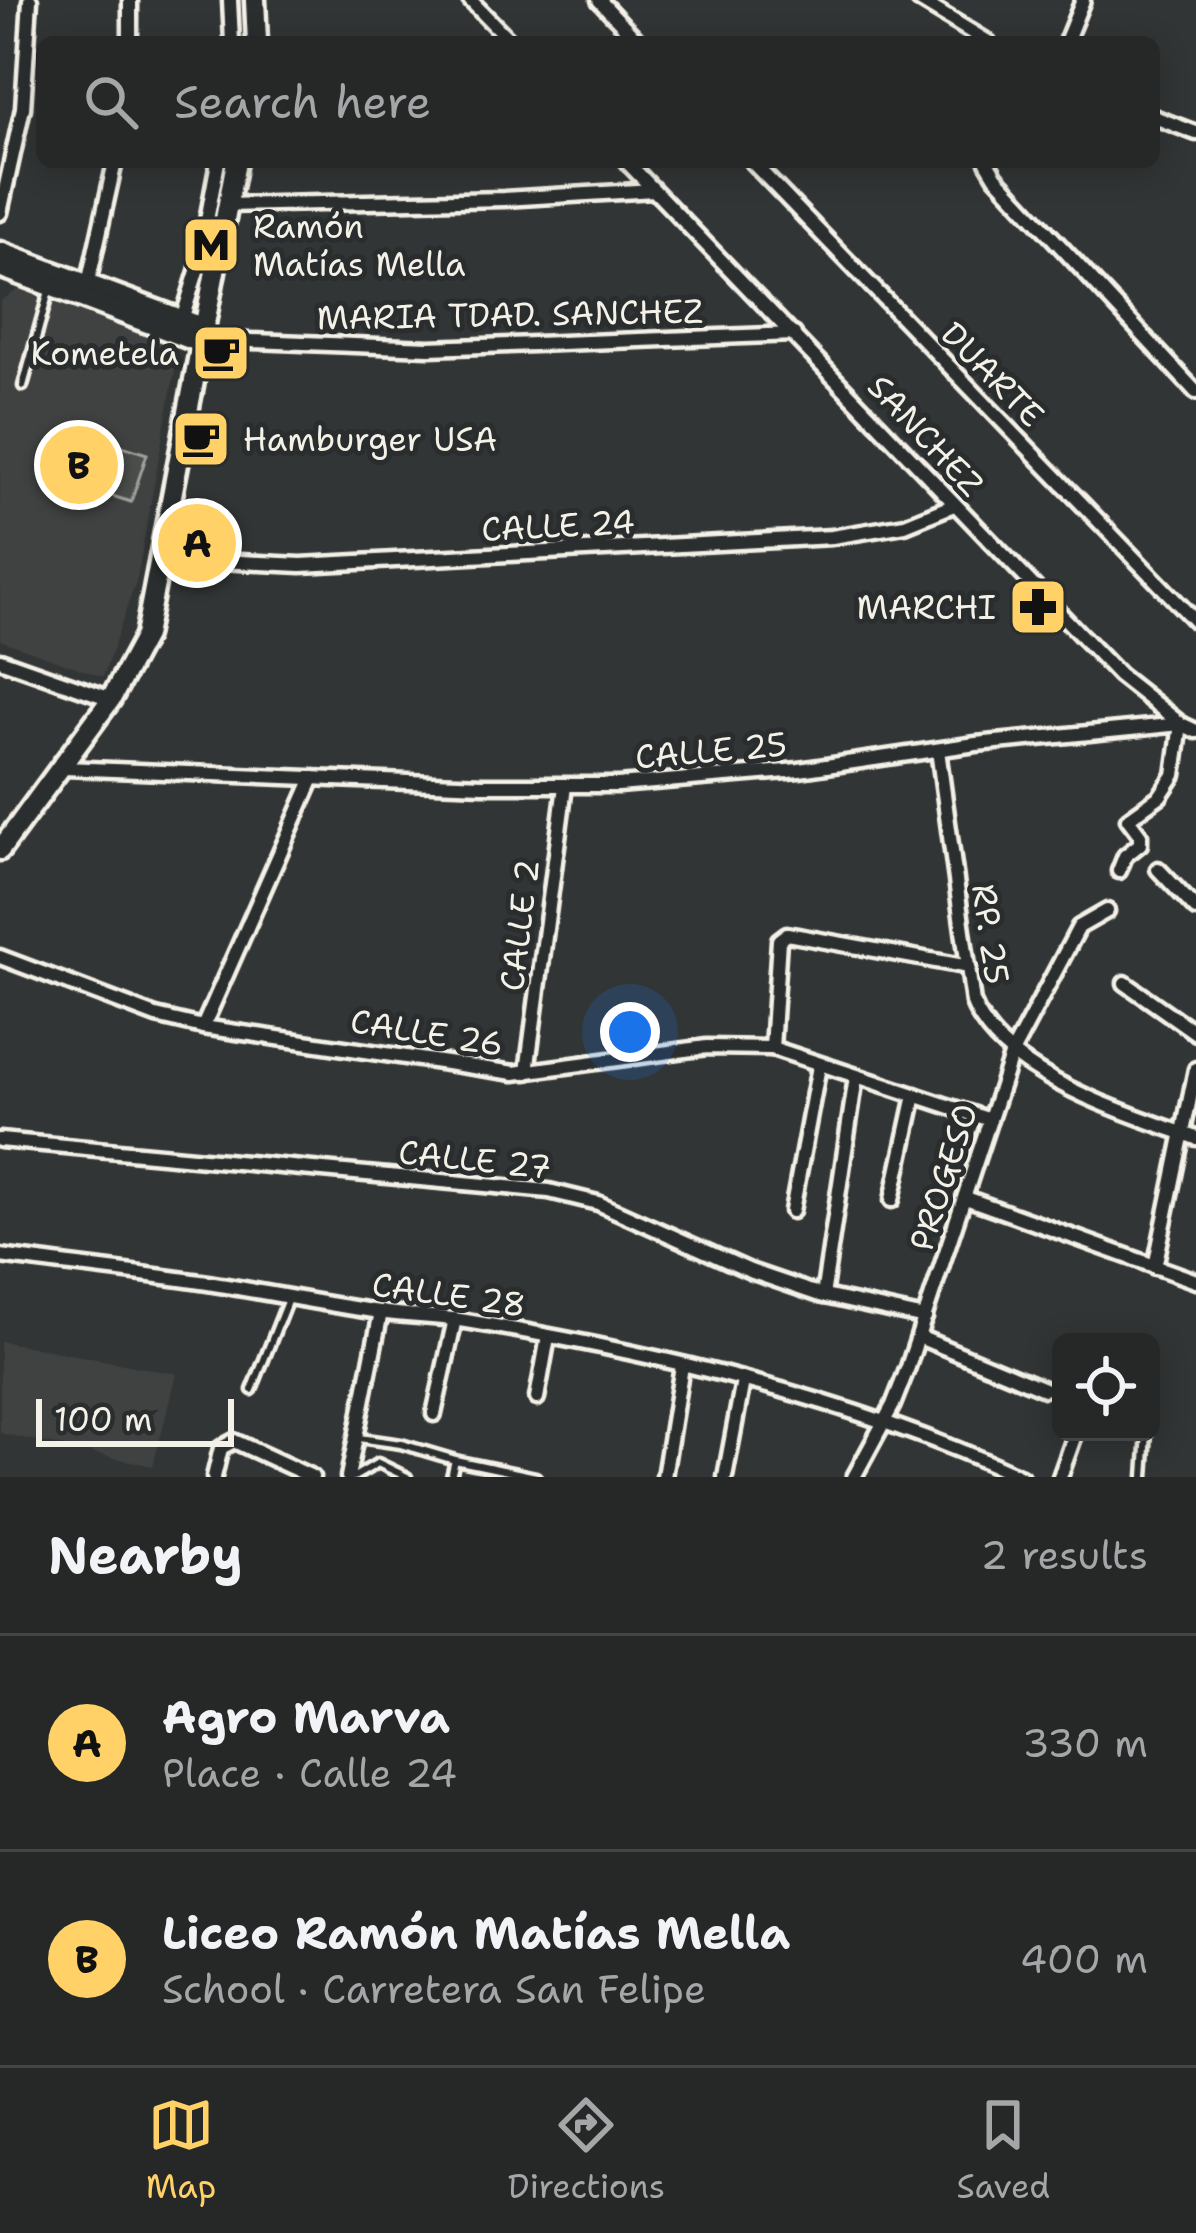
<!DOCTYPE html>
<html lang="en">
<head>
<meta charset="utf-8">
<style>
  body { margin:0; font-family:"Shantell Sans",sans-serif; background:#2e3030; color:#f1f3f6 }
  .controls { position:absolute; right:36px; bottom:36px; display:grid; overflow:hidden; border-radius:18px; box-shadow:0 6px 30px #0003 }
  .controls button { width:108px; height:108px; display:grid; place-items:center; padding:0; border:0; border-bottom:3px solid #424445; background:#262828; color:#f1f3f6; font:60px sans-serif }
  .scale { position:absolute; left:36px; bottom:30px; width:198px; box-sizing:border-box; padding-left:12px; border:6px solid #f4f1e8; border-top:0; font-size:33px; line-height:42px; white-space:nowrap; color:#f4f1e8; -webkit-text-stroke:9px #2a2d2e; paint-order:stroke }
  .you { position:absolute; left:630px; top:1032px; width:42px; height:42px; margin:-30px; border:9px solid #fff; border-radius:50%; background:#1a73e8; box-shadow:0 0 0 18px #1a73e833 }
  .badge { display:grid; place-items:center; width:78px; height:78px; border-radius:50%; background:#ffd166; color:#111; font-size:39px; font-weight:700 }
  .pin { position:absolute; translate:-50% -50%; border:6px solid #fff; box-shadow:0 3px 12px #0006 }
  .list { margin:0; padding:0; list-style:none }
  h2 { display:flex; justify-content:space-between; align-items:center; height:156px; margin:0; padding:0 48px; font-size:51px }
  h2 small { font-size:39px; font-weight:400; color:#a4a6a8 }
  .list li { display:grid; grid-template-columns:78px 1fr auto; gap:36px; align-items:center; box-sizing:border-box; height:216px; padding:0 48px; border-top:3px solid #424445 }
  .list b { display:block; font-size:45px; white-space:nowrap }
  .list p { margin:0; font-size:39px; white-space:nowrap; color:#a4a6a8 }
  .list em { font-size:39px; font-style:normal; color:#a4a6a8 }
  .icon { flex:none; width:66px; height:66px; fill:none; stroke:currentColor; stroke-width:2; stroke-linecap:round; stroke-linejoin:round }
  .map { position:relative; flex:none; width:1196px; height:1477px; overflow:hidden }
  .search { position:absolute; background:#262828; box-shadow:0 6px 30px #0003; left:36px; right:36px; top:36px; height:132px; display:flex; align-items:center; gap:30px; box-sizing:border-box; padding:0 42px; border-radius:18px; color:#a4a6a8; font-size:45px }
  .sheet { height:588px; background:#262828 }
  nav { display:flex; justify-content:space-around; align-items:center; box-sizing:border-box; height:168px; border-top:3px solid #424445; background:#262828; font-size:33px; color:#a4a6a8 }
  nav a { display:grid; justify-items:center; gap:6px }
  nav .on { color:#ffd166 }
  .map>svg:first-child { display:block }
  .built { fill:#404242 }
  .green { fill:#4b4d4c; stroke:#a09f9a; stroke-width:3 }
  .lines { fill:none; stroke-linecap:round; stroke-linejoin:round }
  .service-casing { stroke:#f4f1e8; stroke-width:15 }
  .minor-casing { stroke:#f4f1e8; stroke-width:21 }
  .secondary-casing { stroke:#f4f1e8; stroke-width:27 }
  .primary-casing { stroke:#f4f1e8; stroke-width:27 }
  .service { stroke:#2a2d2e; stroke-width:6 }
  .minor { stroke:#2a2d2e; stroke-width:12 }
  .secondary { stroke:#2a2d2e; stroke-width:18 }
  .primary { stroke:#2a2d2e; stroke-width:18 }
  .labels { text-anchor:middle; stroke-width:10; stroke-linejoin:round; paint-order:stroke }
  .poi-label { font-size:33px; fill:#f4f1e8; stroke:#2a2d2e; text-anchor:start }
  .street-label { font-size:33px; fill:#f4f1e8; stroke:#2a2d2e }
</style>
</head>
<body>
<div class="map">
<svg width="1196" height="1477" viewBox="0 0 1196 1477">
  <rect width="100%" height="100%" fill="#323535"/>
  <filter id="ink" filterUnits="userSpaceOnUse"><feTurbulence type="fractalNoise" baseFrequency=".00833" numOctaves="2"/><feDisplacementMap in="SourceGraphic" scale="24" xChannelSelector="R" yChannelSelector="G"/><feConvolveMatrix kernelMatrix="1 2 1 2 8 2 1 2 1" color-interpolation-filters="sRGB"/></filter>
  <g filter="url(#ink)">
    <!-- built -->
    <g class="built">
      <polygon points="26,285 166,338 178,353 137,578 103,677 0,640 0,301"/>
      <polygon points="0,1341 177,1374 153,1466 0,1433"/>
    </g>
    <!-- green -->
    <polygon class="green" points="116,444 147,454 131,502 100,492"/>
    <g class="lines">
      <!-- service casing -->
      <g class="service-casing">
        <g id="service">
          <polyline points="23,386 49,291"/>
          <polyline points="252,1390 288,1299"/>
          <polyline points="359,1438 401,1444 455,1460 451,1477"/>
          <polyline points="455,1460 536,1477"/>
          <polyline points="354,1477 378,1463 407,1477"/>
          <polyline points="1144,1477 1147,1432"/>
        </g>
      </g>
      <!-- minor casing -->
      <g class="minor-casing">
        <g id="minor">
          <polyline points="130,0 130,42"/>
          <polyline points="230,0 232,42"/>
          <polyline points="470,0 511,42"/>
          <polyline points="599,0 639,42"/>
          <polyline points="919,0 988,42"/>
          <polyline points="1066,42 1083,0"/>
          <polyline points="1154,117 1196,133"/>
          <polyline points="627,162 1119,675 1181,724 1196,731"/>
          <polyline points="752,162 1196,622"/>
          <polyline points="987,162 996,177 1196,392"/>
          <polyline points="227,205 504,199 654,190"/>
          <polyline points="0,213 23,108 30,0"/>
          <polyline points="88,284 115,162"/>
          <polyline points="181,323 198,268 218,162"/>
          <polyline points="201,343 227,340 429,348 794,334"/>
          <polyline points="161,558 301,565 832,537 905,525 954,505"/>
          <polyline points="0,660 111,699"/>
          <path d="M 938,750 L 973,1003 C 1002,1076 1127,1113 1196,1138"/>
          <polyline points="64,768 483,785 618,785 799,770 976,744 1181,724 1174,775 1160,796 1128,819 1140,835 1140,844 1125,856 1119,871"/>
          <polyline points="1158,869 1196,909"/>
          <polyline points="0,957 156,1016 203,1027 514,1073 707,1047 772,1048 990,1120"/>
          <polyline points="1125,983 1196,1033"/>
          <polyline points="203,1027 313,778"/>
          <polyline points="772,1048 779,940 787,934 969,967"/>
          <polyline points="527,1072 565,786"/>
          <polyline points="0,1140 549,1191 598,1203 750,1271 820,1295 925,1318"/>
          <polyline points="966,1198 1196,1281"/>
          <polyline points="892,1200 915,1095"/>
          <polyline points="792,1211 819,1066"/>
          <path d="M 0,1256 C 69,1265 139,1273 208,1283 C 265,1292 322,1304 379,1312 C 406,1316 433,1316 460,1320 C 651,1352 845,1396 1021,1477"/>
          <polyline points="1155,1267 1196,1069"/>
          <polyline points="823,1296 856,1077"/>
          <polyline points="919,1337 1044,1389"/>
          <polyline points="537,1398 548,1337"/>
          <polyline points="434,1414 455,1319"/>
          <polyline points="214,1477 221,1448 234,1441 312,1477"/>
          <polyline points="348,1477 381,1312"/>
          <polyline points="664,1477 682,1366"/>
          <polyline points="725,1477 743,1381"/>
          <polyline points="854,1477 893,1405 908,1367 1012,1053 1079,927 1107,911"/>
          <polyline points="1060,1477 1076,1432"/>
        </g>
      </g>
      <!-- secondary casing -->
      <g class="secondary-casing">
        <g id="secondary">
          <polyline points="0,252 205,328"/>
          <polyline points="0,267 201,343"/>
        </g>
      </g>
      <!-- primary casing -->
      <g class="primary-casing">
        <g id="primary">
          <polyline points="255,0 257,42"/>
          <polyline points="0,850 111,699 145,636 236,162"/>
        </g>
      </g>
      <!-- service -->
      <use href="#service" class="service"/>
      <!-- minor -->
      <use href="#minor" class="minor"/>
      <!-- secondary -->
      <use href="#secondary" class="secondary"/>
      <!-- primary -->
      <use href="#primary" class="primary"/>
    </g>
  </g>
  <!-- icons -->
  <defs>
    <g id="metro-square" transform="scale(3)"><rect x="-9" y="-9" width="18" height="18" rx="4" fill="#ffd166" stroke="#2a2d2e"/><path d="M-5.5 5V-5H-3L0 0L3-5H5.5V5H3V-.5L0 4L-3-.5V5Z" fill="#111"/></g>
    <g id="cafe-square" transform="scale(3)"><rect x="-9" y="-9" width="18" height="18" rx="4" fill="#ffd166" stroke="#2a2d2e"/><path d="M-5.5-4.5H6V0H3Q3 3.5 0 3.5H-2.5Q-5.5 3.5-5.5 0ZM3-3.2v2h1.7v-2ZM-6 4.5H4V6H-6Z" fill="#111"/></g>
    <g id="pharmacy-square" transform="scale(3)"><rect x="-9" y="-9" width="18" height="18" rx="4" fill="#ffd166" stroke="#2a2d2e"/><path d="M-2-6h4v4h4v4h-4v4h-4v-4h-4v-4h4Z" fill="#111"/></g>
  </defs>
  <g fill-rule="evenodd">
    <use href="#metro-square" x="211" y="245"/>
    <use href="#cafe-square" x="221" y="353"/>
    <use href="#cafe-square" x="201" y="439"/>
    <use href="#pharmacy-square" x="1038" y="607"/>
  </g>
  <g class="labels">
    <!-- poi labels -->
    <g class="poi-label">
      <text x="253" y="238">Ramón<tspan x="253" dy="38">Matías Mella</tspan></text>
      <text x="179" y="365" text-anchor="end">Kometela</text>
      <text x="243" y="451">Hamburger USA</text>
      <text x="996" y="619" text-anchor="end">MARCHI</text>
    </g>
    <!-- street labels -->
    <g class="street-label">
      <text transform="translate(510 314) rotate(-1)" y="12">MARIA TDAD. SANCHEZ</text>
      <text transform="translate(993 374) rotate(46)" y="12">DUARTE</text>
      <text transform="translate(926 435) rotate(47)" y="12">SANCHEZ</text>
      <text transform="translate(558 525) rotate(-3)" y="12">CALLE 24</text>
      <text transform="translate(711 750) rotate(-5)" y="12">CALLE 25</text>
      <text transform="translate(519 925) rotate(-83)" y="12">CALLE 2</text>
      <text transform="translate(991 934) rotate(82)" y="12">RP. 25</text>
      <text transform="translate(427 1032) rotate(9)" y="12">CALLE 26</text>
      <text transform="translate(475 1159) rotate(6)" y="12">CALLE 27</text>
      <text transform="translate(943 1177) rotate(-72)" y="12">PROGESO</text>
      <text transform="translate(449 1294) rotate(8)" y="12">CALLE 28</text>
    </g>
  </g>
</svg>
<div class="controls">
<button><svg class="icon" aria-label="locate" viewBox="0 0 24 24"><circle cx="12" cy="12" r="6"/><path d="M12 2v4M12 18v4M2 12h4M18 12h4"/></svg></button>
</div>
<div class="scale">100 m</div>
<div class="you"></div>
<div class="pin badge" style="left:197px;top:543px">A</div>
<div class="pin badge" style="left:79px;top:465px">B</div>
<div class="search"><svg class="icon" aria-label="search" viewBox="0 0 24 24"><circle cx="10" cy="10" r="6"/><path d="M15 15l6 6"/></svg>Search here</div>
</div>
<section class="sheet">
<h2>Nearby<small>2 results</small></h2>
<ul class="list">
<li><span class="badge">A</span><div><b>Agro Marva</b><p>Place · Calle 24</p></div><em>330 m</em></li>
<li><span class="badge">B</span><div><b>Liceo Ramón Matías Mella</b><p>School · Carretera San Felipe</p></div><em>400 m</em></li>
</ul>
</section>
<nav>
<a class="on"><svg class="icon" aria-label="map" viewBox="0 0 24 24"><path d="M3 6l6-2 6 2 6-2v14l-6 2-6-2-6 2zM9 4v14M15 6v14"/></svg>Map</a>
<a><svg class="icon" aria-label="directions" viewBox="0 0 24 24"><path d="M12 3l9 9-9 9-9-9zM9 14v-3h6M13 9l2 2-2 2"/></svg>Directions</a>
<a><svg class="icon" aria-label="saved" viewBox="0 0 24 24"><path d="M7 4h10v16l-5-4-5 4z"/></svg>Saved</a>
</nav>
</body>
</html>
